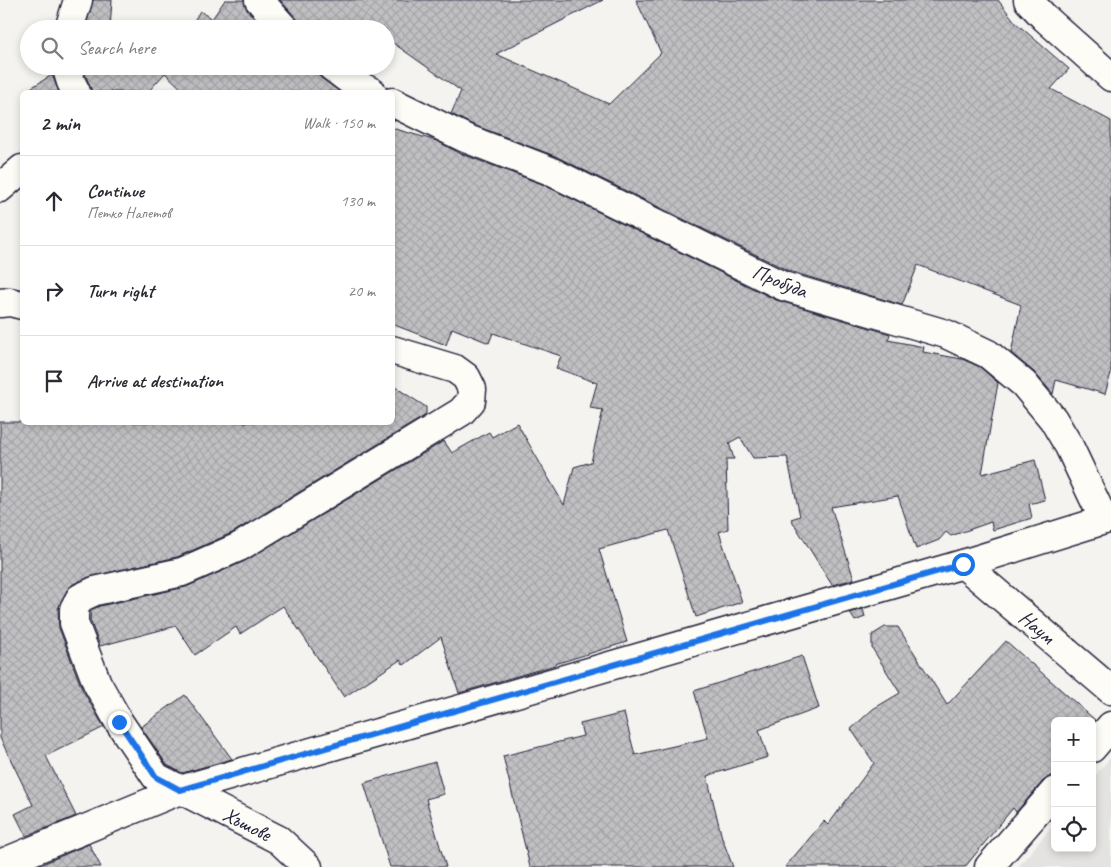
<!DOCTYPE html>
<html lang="en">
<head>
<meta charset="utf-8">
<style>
  body { margin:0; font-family:Caveat,sans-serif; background:#f2f2f3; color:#2b2b33 }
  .controls { position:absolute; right:15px; bottom:15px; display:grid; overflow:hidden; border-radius:8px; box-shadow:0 2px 8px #0003 }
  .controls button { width:45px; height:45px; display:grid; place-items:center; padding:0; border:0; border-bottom:1px solid #e1e1e2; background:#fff; color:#2b2b33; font:25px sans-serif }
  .stop { position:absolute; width:15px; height:15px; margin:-11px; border:4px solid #1a73e8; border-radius:50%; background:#fff }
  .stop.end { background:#1a73e8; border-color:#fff; box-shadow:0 1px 5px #0008 }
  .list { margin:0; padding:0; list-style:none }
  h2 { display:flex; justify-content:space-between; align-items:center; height:65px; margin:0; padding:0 20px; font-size:21px }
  h2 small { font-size:16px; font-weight:400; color:#7c7c81 }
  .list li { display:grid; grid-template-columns:32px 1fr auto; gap:15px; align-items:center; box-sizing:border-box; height:90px; padding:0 20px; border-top:1px solid #e1e1e2 }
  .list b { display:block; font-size:19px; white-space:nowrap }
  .list p { margin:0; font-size:16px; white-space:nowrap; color:#7c7c81 }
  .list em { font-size:16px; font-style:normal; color:#7c7c81 }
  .icon { flex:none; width:28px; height:28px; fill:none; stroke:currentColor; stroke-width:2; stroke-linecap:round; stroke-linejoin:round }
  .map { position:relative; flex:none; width:1111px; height:867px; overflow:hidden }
  .search { position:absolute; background:#fff; box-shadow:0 2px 8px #0003; left:20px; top:20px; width:375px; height:55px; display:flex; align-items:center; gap:12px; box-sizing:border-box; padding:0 18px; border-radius:28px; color:#7c7c81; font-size:19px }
  .panel { position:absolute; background:#fff; box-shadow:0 2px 8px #0003; left:20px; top:90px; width:375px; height:335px; border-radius:8px }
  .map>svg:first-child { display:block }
  .built { fill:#e4e3e2 }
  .building { fill:url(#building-cross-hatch); stroke:#22223b }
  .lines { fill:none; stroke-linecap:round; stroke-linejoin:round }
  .minor-casing { stroke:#22223b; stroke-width:31 }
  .minor { stroke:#fdfcf7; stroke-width:28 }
  .route { stroke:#1a73e8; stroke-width:6 }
  .labels { text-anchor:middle; stroke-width:4; stroke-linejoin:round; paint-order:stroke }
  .street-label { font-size:21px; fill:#22223b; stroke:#fdfcf7 }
</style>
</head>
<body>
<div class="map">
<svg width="1111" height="867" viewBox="0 0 1111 867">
  <defs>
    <pattern id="building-cross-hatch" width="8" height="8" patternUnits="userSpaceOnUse" patternTransform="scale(1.25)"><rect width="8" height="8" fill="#c0bfc2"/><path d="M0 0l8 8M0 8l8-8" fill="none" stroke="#a5a4a8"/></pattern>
  </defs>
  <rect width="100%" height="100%" fill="#f4f3ef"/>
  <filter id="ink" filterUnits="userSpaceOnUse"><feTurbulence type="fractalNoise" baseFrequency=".02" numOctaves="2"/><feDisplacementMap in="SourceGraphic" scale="10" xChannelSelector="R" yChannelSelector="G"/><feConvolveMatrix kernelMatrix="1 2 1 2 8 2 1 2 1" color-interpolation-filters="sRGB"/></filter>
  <g filter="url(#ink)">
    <!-- built -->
    <polygon class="built" points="1111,757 1111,867 1018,867 1055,823 1055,848 1092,848 1092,779"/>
    <!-- building -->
    <g class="building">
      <polygon points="93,0 112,0 110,28 113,29 85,29"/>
      <polygon points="225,0 244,0 247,10 264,29 189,29 200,11 212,19"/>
      <polygon points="280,0 603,0 496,54 609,104 661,53 636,0 998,0 1016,23 1069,69 1051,89 1111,121 1111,373 1105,394 1056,380 1053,394 1034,372 1011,353 1021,305 918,265 902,305 789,271 555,156 471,124 451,114 461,91 386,38 386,29 300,29 297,19"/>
      <polygon points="82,66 316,66 317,72 321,78 340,92 185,92 165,73 148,92 92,92"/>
      <polygon points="52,75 59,92 24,92"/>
      <polygon points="392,128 437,141 459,153 542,184 776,300 890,334 888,340 924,347 923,352 962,359 980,367 998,383 982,474 1035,460 1045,500 1029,504 1032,518 993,530 991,522 951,536 946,532 939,540 916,549 898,496 831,507 854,579 832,585 791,519 800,516 787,457 753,458 740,437 729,443 734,459 726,459 728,529 719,532 742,602 696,617 668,530 599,549 627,642 555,664 555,665 459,693 441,637 404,665 400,660 344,697 283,606 240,634 236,627 195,655 176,626 100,646 90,620 91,610 100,606 186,587 245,561 444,441 452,453 489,432 492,437 517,423 564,505 574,467 591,462 603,410 590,408 597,383 556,368 561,356 493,333 489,343 452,328 446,345 392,324"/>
      <polygon points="392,385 426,407 426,415 232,533 177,557 89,577 73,584 67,590 58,609 59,628 82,689 104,727 46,756 76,816 26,836 15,814 33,805 0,738 0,422 392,422"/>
      <polygon points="863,609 865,617 855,621 850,613"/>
      <polygon points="885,627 898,627 947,705 1006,641 1095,720 1092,724 1092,721 1055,721 1055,773 1043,781 1016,812 1013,808 965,867 785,867 824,821 828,825 874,763 851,729 873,709 900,693 872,648 872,635"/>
      <polygon points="802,656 819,708 759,730 768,757 707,776 722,838 733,867 530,867 503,756 583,736 580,724 624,713 635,755 708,738 694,691"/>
      <polygon points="185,695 232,759 182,773 167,765 141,727"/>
      <polygon points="435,762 444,794 426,799 446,867 390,867 364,783"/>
      <polygon points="89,844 101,867 41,867 40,865"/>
    </g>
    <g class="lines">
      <!-- minor casing -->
      <g class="minor-casing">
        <g id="minor">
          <polyline points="259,0 285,29"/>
          <polyline points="1028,0 1045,18 1111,77"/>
          <polyline points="69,29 78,0"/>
          <polyline points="66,66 71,82 76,92"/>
          <polyline points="331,66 352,82 372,92"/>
          <polyline points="392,102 465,138 548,170 783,286 946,334 988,354 1024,384 1053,419 1069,446 1104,520"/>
          <polyline points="0,188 22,169"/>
          <polyline points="0,303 10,302 22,305"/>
          <polyline points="963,564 1111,690"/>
          <polyline points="1092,748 1111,726"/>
          <polyline points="0,864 180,790 963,564 1111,518"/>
          <polyline points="308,867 279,840 156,777 119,722 97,683 74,623 74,609 80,598 95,591 182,572 239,547 461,412 471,401 472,389 466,377 455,369 392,350"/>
          <polyline points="989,867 1055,791"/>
        </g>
      </g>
      <!-- minor -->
      <use href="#minor" class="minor"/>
    </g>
  </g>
  <g class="lines" filter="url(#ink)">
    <!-- route -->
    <polyline class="route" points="119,722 156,777 180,790 963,564"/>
  </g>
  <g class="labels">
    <!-- street labels -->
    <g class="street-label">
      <text transform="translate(780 281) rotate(22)" y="7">Прoбудa</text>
      <text transform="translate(1037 627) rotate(40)" y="7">Наум</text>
      <text transform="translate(247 824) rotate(27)" y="7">Хъшове</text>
    </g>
  </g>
</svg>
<div class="controls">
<button>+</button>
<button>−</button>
<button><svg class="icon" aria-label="locate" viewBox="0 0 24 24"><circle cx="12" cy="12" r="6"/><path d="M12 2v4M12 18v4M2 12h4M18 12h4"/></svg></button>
</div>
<div class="stop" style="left:963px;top:564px"></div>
<div class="stop end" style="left:119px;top:722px"></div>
<div class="search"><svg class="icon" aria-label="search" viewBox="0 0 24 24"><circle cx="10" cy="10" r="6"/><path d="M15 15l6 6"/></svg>Search here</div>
<section class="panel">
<h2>2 min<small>Walk · 150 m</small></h2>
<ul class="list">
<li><svg class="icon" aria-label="ahead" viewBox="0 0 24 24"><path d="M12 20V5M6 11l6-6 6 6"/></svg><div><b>Continue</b><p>Петко Напетов</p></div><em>130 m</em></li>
<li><svg class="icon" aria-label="right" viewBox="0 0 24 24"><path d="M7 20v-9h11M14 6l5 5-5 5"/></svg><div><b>Turn right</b></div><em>20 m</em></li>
<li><svg class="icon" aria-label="arrive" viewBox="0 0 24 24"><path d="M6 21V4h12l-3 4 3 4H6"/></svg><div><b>Arrive at destination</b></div></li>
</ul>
</section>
</div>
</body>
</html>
